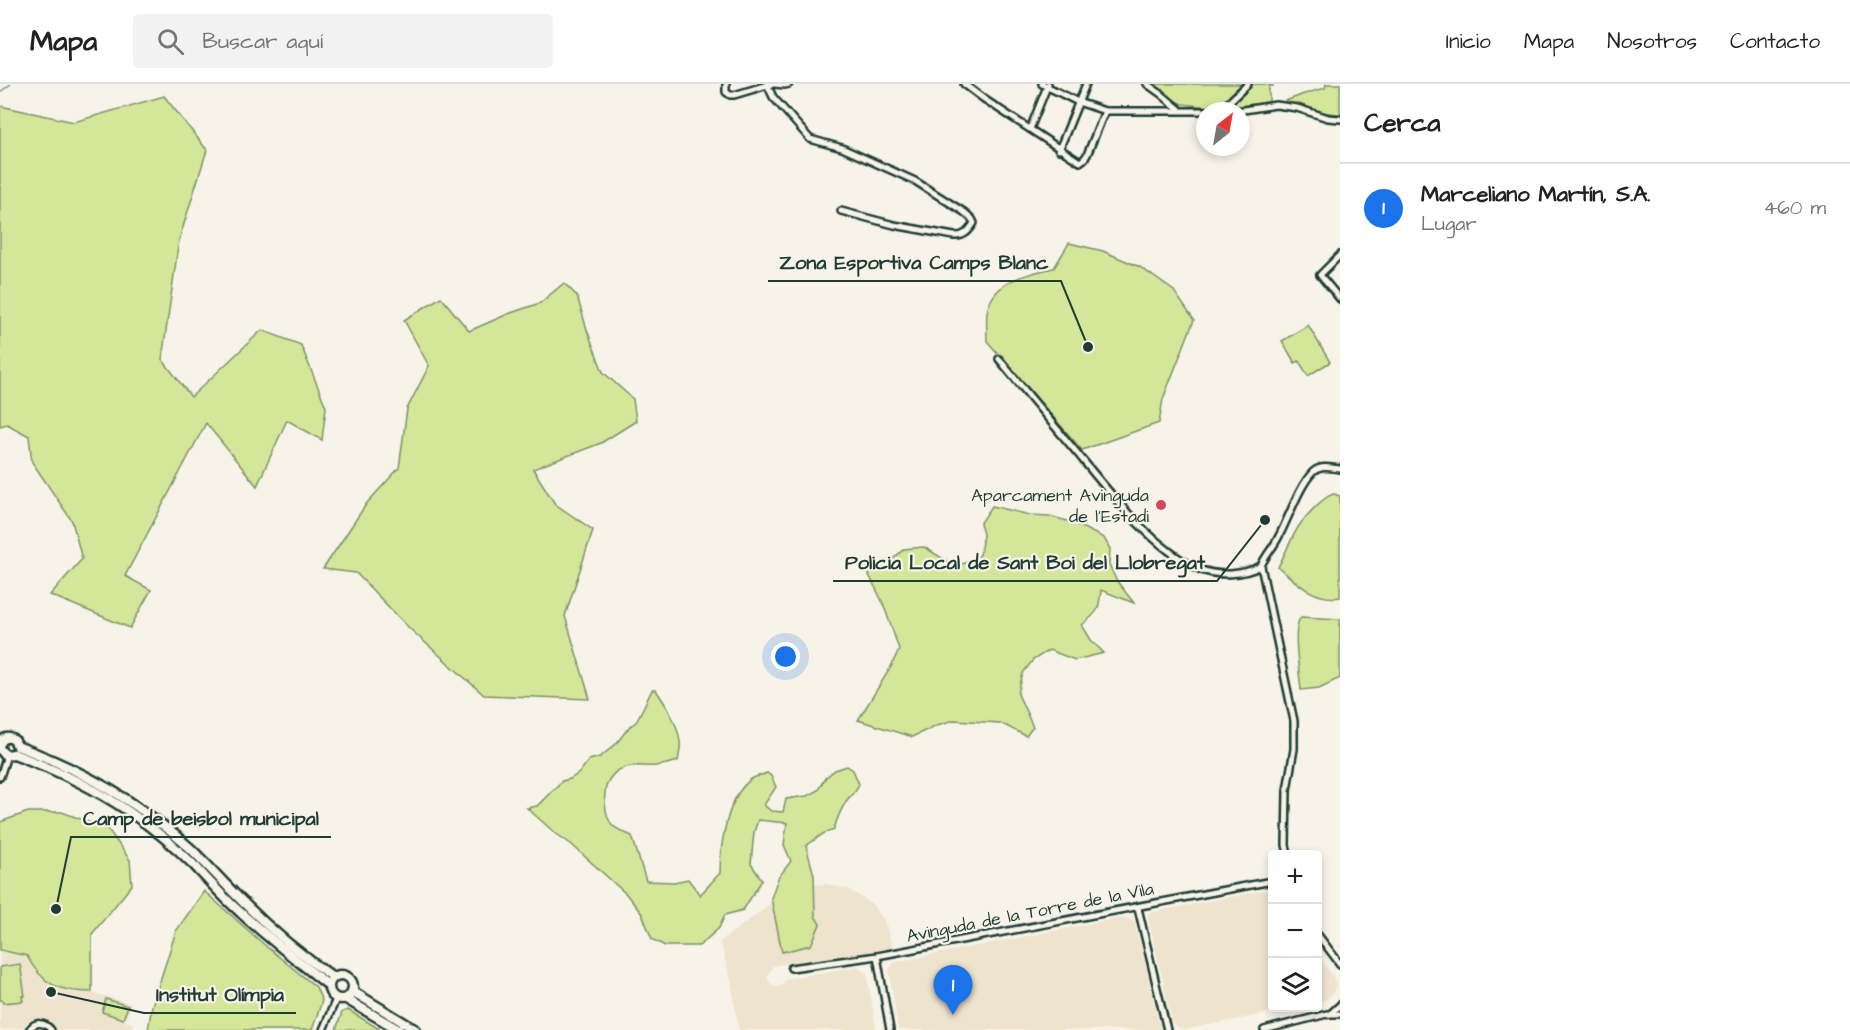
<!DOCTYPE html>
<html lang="es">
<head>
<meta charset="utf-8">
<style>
  body { margin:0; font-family:"Architects Daughter",sans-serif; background:#f2f2f2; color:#222 }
  .controls { position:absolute; right:18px; bottom:18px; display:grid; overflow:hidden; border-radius:6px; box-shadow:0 3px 9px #0003 }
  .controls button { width:54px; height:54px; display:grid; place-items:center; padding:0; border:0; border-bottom:2px solid #e0e0e0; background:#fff; color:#222; font:30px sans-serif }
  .compass { position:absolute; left:1196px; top:18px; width:54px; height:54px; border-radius:50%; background:#fff; box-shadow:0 3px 9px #0003; rotate:31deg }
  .you { position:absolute; left:786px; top:573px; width:21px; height:21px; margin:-15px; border:4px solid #fff; border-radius:50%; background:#1a73e8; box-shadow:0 0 0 9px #1a73e833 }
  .badge { display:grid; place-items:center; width:39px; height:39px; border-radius:50%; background:#1a73e8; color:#fff; font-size:20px; font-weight:700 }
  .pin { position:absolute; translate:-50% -50px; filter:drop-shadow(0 2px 3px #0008) }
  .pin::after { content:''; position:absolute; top:32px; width:21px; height:18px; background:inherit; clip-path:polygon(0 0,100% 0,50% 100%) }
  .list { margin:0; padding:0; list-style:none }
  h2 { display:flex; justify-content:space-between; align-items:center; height:78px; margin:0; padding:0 24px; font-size:26px }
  h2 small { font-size:20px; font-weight:400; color:#767676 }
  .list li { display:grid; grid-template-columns:39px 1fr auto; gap:18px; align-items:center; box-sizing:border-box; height:90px; padding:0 24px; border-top:2px solid #e0e0e0 }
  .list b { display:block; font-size:22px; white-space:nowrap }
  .list p { margin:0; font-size:20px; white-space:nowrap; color:#767676 }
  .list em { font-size:20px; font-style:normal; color:#767676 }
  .icon { flex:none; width:33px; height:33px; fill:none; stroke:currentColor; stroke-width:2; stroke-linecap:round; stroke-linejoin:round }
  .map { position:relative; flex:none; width:1340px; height:946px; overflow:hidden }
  header { display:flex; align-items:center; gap:36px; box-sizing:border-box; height:84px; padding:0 30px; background:#fff; border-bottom:2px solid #e0e0e0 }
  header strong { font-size:28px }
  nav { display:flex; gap:33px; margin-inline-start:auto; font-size:21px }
  .search { width:420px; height:54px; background:#f2f2f2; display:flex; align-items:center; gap:15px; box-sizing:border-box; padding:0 21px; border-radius:6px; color:#767676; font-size:22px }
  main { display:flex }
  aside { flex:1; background:#fff }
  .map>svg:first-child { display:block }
  .built { fill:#eee3cd }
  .green { fill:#d4e69a; stroke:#7a9267; stroke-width:1.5 }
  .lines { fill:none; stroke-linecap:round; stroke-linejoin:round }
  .stream { stroke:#6a92a9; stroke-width:1.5 }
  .street-casing { stroke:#1f3d34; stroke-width:10 }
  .secondary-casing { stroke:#1f3d34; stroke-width:13 }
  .street { stroke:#f7f3e8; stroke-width:5 }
  .secondary { stroke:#f7f3e8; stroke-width:8 }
  .poi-dot { fill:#d1495b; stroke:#f7f3e8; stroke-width:2 }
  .labels { text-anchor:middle; stroke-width:4.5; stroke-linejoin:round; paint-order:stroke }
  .poi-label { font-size:18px; fill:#1f3d34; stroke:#f7f3e8; text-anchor:end }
  .street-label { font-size:18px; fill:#1f3d34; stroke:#f7f3e8 }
  .leader { fill:none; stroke:#1f3d34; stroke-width:2 }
  .callout-dot { fill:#1f3d34; stroke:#f7f3e8; stroke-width:2 }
  .callout-label { font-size:20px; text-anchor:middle; font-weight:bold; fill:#1f3d34; stroke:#f7f3e8; stroke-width:4.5; stroke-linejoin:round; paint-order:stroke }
</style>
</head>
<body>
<header>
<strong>Mapa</strong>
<div class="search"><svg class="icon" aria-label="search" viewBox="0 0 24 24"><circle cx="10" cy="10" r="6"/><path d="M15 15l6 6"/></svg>Buscar aquí</div>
<nav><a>Inicio</a><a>Mapa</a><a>Nosotros</a><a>Contacto</a></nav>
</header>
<main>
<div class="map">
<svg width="1340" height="946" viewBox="0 0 1340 946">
  <rect width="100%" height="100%" fill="#f7f3e8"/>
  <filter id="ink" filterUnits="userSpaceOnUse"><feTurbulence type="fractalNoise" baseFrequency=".0167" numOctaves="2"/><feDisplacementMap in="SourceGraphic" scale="12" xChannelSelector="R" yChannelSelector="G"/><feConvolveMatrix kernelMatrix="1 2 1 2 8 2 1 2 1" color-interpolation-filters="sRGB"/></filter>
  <g filter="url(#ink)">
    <!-- built -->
    <g class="built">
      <polygon points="826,800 850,806 872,820 885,838 893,866 860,869 773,882 768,890 768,896 771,900 778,902 782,901 786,895 857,882 867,889 876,946 739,946 731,896 720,858 783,810 813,801"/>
      <polygon points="1272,805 1272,924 1295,924 1183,946 1173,941 1147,829"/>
      <polygon points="1125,833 1135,839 1160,943 1158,946 898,946 889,886 894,878"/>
      <polygon points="0,867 27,872 36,888 41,894 61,905 75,909 91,908 131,920 125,937 134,940 133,946 55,946 50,939 38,934 28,937 22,944 0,946"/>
      <polygon points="1318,872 1333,892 1336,900 1335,906 1329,914 1318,919"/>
    </g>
    <!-- green -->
    <g class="green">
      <polygon points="1151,0 1243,0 1223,19 1210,23 1182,20 1173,16"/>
      <polygon points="1252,0 1273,0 1273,2 1269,2 1269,18 1240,22 1235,21 1235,15"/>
      <path d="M 1326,0 L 1340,0 L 1340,30 C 1320,30 1302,21 1283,18 L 1304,10 L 1325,4 Z"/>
      <polygon points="164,12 207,66 179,156 162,275 191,313 262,246 301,261 326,323 322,356 287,336 257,402 206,339 125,492 151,506 130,544 50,511 82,475 72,437 32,378 29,352 7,340 0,342 0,22 74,38"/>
      <path d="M 1069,159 L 1103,167 L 1140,183 L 1174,207 L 1194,236 L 1163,315 L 1159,339 L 1082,366 L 987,257 C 987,248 986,238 987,228 C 993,196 1027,190 1054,184 Z"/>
      <polygon points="564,199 577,212 587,246 603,288 633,315 636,337 601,359 533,385 555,420 593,446 565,532 590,615 484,611 410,545 356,489 323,485 367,419 399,384 407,325 429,282 404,236 441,213 469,247 508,230 540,219"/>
      <polygon points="1308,241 1330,278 1308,292 1299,277 1295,279 1282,257"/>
      <path d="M 1334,410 L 1340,412 L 1340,513 C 1314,517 1297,499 1278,483 C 1286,469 1292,451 1301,439 C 1307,431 1325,411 1334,410 Z"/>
      <path d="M 992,422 L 1030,431 L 1049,432 L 1071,438 L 1104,454 L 1110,465 L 1109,480 L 1116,496 L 1134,519 L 1101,506 C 1099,527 1098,528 1082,541 L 1091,556 L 1104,569 L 1075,576 L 1049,566 L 1033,576 L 1023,589 L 1018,610 L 1033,643 L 1026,652 L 1000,639 L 954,636 L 937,641 L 912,653 L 858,636 L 891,583 L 899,565 L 883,519 L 869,491 L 875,482 L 894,474 L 904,465 L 924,463 L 955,482 L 971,477 L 980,471 L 983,450 L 980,440 Z"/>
      <path d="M 1301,533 L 1340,535 L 1340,594 L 1319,604 L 1301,606 C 1300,591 1291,544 1301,533 Z"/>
      <path d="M 652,606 L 656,606 C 666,621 678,639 680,658 C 681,664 679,671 678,677 C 671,679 663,681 655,682 C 647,683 639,681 631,682 C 611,685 603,700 605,719 C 607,741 613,744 632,752 L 646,797 L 674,798 L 688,795 L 700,811 L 720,789 C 720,761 727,710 753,694 C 757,692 763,691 767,689 L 771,692 L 776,703 L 764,721 L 771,727 L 783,728 L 786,715 L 807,712 L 818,706 L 825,694 L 835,686 L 847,682 L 853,686 L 859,700 C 856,707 852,710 847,716 C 841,725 837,735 834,745 L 823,750 L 806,762 L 814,791 L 815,832 L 820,840 L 811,861 L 782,868 L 771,814 L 778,794 L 791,777 L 784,761 L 787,739 L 758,736 L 754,748 L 751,780 L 762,796 L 743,826 L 725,831 L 719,844 L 699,862 L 665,862 L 652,855 L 642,830 L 626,810 L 571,760 L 555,749 L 527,724 L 537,722 L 562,697 L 570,695 L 579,689 L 589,676 L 600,673 L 616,660 L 629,643 L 636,638 Z"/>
      <path d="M 28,728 L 62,728 L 108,745 L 130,776 L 132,801 L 92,850 L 92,908 C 60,908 42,901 27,872 L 0,866 L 0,738 Z"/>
      <polygon points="204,807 268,864 316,903 322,917 312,946 148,946 152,922 176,847"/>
      <polygon points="20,880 25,912 22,912 23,917 3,919 2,916 0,916 0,883"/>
      <polygon points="106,915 128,922 123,935 102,928"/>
      <polygon points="348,926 381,946 336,946 342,928"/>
    </g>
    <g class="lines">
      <!-- stream -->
      <polyline class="stream" points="0,8 11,0"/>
      <!-- street casing -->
      <g class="street-casing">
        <g id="street">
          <polyline points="726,0 726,8 730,11 734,11 771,0"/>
          <path d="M 767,0 L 773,13 L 810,55 L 842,64 L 915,97 L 964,128 L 972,135 L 974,139 C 969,147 964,153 954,152 L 894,141 L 841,127"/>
          <polyline points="774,0 785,1 789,0"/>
          <polyline points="964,0 984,15 1080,78 1084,75 1087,71 1105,27"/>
          <polyline points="1042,0 1078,18 1105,27 1237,27 1276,21 1297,24 1328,34 1340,35"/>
          <polyline points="1147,0 1161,10 1179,25"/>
          <polyline points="1226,26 1229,18 1248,0"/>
          <polyline points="1030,45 1048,0"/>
          <polyline points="1059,66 1086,0"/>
          <polyline points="1340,171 1320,191 1340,215"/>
          <path d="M 999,275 C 1025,307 1051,338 1078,370 C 1109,408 1153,465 1199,485 C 1219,493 1243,491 1261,482"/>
          <polyline points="0,693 7,671"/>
          <path d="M 1288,770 L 1286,761 L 1287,706 L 1294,665 L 1294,637 L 1261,482 C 1265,472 1273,464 1278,454 C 1288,436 1299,402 1313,388 C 1321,381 1331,384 1340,385"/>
          <polyline points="1138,824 1167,946"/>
          <polyline points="1318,851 1340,880"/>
          <polyline points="877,872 890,946"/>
          <polyline points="791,884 877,872 1272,797"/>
          <polyline points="1330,930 1340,921"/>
          <path d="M 29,946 C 35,937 45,938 51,946"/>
          <polyline points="323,946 336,915"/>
          <polyline points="1264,946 1327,930 1340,930"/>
        </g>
      </g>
      <!-- secondary casing -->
      <g class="secondary-casing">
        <g id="secondary">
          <path d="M 0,660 C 3,653 9,652 15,657 L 17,662"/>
          <path d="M 17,662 C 80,685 140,719 190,764 C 209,782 226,802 245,820 C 272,847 302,872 333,893"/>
          <polyline points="0,665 5,671 14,670"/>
          <path d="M 14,670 C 54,685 93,703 128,727 C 152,743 175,762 195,782 C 210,798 224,814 240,828 C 268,854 298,877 328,901"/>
          <circle cx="341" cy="903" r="12"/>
          <polyline points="352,907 416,946"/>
          <polyline points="346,915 399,946"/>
        </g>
      </g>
      <!-- street -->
      <use href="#street" class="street"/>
      <!-- secondary -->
      <use href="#secondary" class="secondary"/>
    </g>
  </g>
  <!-- markers -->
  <circle class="poi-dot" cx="1161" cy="421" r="6"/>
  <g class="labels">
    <!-- poi labels -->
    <g class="poi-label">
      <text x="1149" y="417">Aparcament Avinguda<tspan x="1149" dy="21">de l'Estadi</tspan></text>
    </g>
    <!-- street labels -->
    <g class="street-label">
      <text transform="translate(1030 828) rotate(-11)" y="6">Avinguda de la Torre de la Vila</text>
    </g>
  </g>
  <!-- callouts -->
  <path class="leader" d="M1088 263L1061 197H768M1265 436L1217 497H833M56 825L71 753H331M51 908L144 929H296"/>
  <g class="callout-dot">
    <circle cx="1088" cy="263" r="6"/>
    <circle cx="1265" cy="436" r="6"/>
    <circle cx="56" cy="825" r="6"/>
    <circle cx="51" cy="908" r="6"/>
  </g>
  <g class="callout-label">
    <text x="914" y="185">Zona Esportiva Camps Blanc</text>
    <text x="1025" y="485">Policia Local de Sant Boi del Llobregat</text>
    <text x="201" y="741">Camp de beisbol municipal</text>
    <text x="220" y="917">Institut Olímpia</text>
  </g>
</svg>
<div class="controls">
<button>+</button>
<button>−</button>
<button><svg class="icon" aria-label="layers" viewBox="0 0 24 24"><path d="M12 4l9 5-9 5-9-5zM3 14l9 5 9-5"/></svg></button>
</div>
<svg class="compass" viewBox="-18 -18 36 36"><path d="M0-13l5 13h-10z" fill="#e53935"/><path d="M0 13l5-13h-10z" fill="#767676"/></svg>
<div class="you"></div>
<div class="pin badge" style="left:953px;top:931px">1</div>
</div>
<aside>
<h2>Cerca<small></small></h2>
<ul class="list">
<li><span class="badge">1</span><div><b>Marceliano Martín, S.A.</b><p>Lugar</p></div><em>460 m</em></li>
</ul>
</aside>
</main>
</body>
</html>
